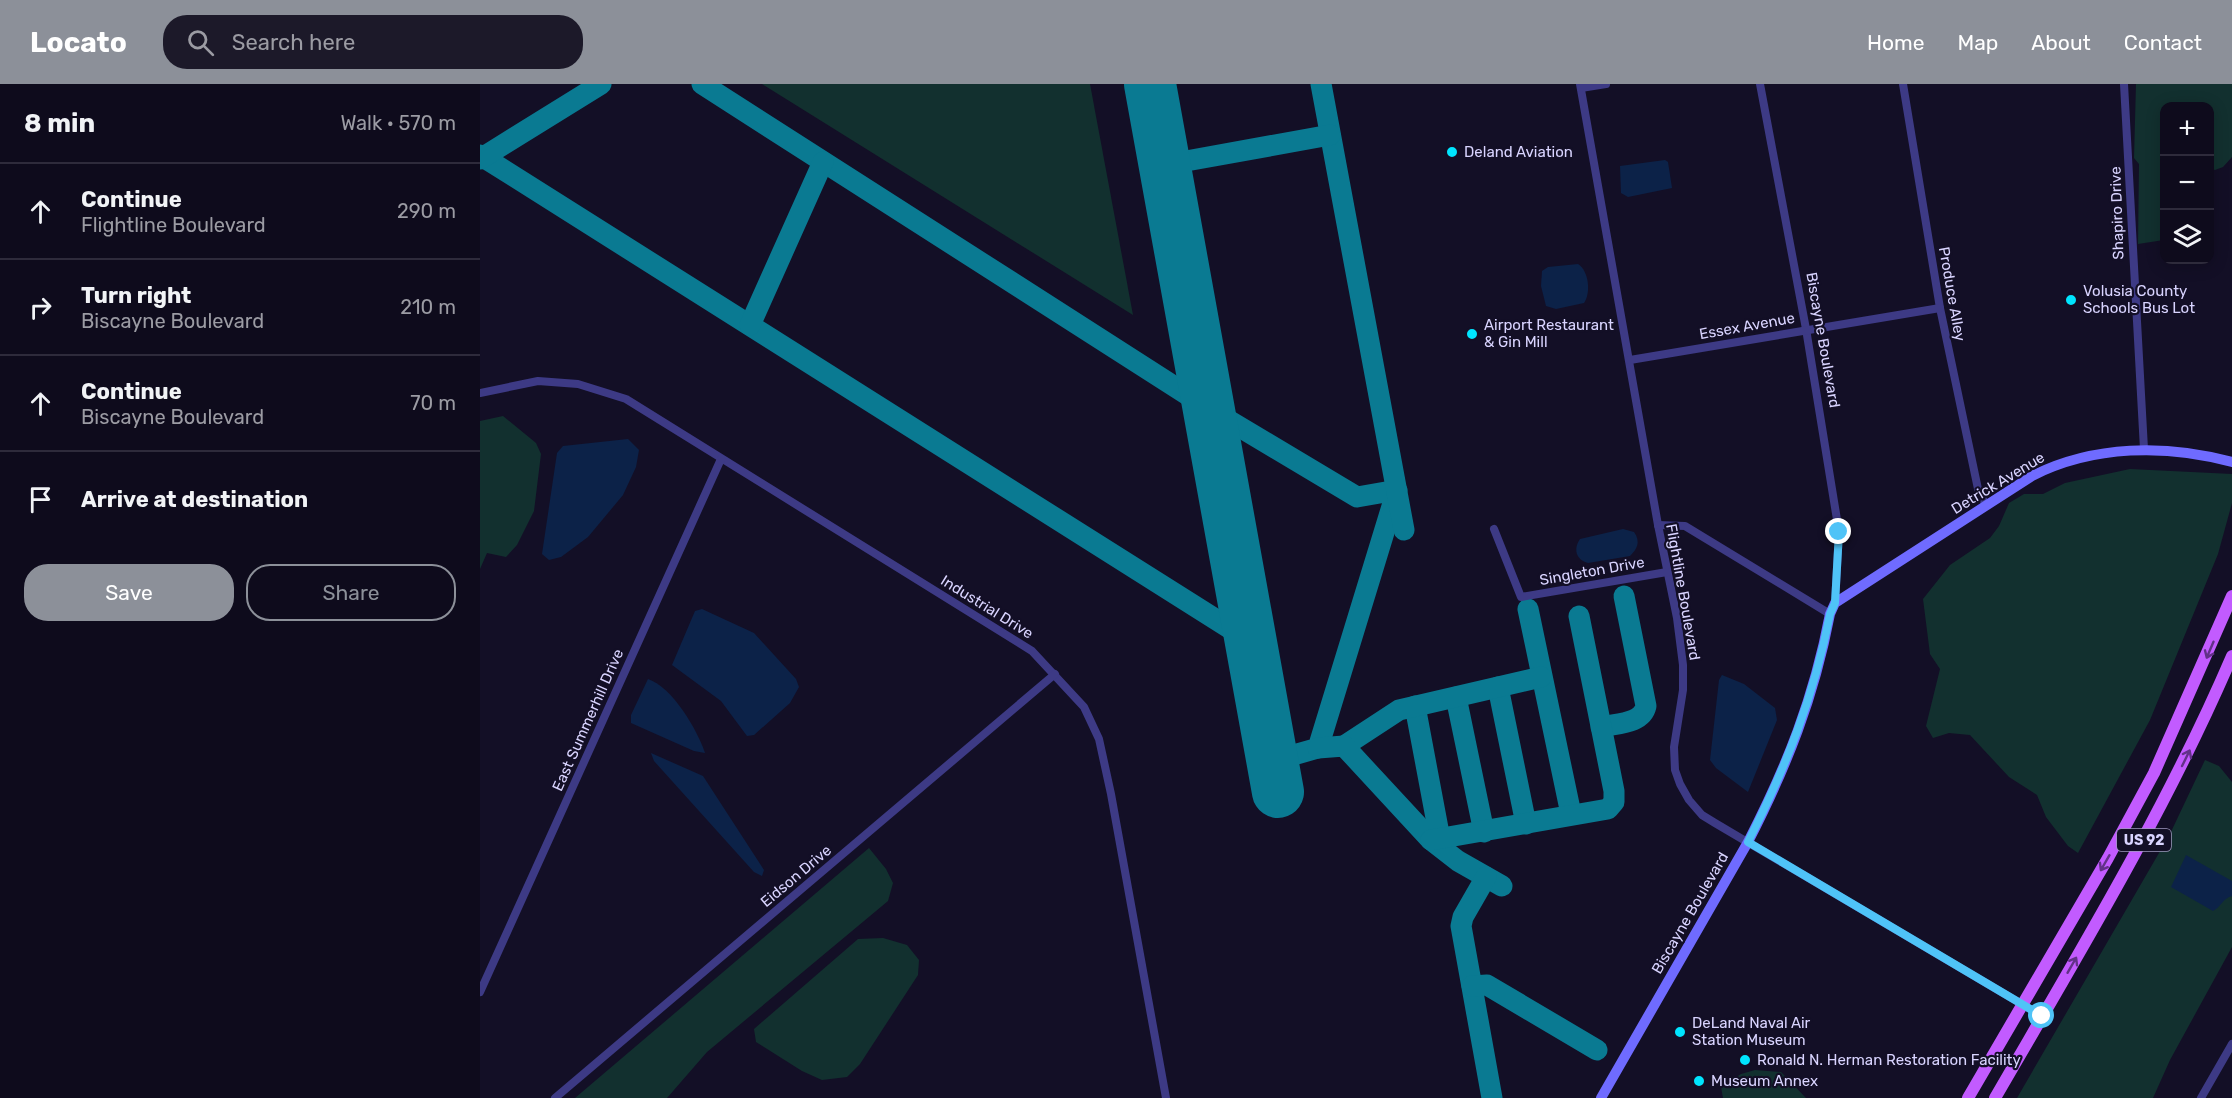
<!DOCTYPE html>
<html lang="en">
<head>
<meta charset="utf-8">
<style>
  body { margin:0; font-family:Rubik,sans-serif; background:#1c1929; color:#f1f3f6 }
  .controls { position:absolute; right:18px; top:18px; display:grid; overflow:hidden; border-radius:12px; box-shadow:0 3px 15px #0003 }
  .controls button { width:54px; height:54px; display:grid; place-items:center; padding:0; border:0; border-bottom:2px solid #2e2b3b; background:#0e0b1c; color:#f1f3f6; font:30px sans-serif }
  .stop { position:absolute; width:18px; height:18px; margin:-14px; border:4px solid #4fc3f7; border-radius:50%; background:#fff }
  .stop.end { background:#4fc3f7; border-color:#fff; box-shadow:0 2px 6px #0008 }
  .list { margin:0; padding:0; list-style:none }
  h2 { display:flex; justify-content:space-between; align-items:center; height:78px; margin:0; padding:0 24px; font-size:26px }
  h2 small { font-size:20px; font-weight:400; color:#9b9ba3 }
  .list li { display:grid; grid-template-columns:39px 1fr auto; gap:18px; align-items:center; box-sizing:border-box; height:96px; padding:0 24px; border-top:2px solid #2e2b3b }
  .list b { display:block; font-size:22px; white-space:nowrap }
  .list p { margin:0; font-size:20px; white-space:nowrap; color:#9b9ba3 }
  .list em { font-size:20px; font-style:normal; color:#9b9ba3 }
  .actions { display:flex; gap:12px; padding:18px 24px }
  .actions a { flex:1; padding:14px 0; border:2px solid #8c9099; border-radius:24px; text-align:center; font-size:21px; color:#8c9099 }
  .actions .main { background:#8c9099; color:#fff }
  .icon { flex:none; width:33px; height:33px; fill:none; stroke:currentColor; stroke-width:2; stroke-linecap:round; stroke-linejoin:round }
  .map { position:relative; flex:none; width:1752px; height:1014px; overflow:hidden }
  header { display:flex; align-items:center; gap:36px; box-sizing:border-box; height:84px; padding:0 30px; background:#8c9099; color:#fff }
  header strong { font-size:28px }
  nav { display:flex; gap:33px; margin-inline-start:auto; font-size:21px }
  .search { width:420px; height:54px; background:#1c1929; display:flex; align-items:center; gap:15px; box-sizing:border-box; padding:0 21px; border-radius:24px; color:#9b9ba3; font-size:22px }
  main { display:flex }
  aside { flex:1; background:#0e0b1c }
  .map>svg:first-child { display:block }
  .green { fill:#12302f }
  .water { fill:#0c2248 }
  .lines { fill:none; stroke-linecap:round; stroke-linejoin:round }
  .taxiway { stroke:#0a7a92; stroke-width:21 }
  .runway { stroke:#0a7a92; stroke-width:52 }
  .street { stroke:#3d3a85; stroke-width:8 }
  .secondary { stroke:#6f6bff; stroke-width:10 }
  .primary { stroke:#c25bff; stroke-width:12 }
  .oneway { stroke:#623188 }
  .route { stroke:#4fc3f7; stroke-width:8 }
  .poi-dot { fill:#00e5ff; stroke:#130f26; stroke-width:2 }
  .labels { text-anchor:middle; stroke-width:4.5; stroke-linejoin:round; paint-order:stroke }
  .shield { fill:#130f26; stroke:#9e99be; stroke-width:1.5 }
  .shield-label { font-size:14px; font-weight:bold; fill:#d9d4ff }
  .poi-label { font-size:15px; fill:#d9d4ff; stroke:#130f26; text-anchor:start }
  .street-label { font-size:15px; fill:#d9d4ff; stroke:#130f26 }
</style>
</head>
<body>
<header>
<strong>Locato</strong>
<div class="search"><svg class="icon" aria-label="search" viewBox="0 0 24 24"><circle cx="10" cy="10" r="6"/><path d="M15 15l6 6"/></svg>Search here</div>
<nav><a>Home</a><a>Map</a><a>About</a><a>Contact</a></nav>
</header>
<main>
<aside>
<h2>8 min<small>Walk · 570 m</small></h2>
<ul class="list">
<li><svg class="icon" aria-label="ahead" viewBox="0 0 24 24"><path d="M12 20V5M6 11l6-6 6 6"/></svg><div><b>Continue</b><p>Flightline Boulevard</p></div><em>290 m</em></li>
<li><svg class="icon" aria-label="right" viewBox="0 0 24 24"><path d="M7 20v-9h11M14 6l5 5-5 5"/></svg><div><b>Turn right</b><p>Biscayne Boulevard</p></div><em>210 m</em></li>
<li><svg class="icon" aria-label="ahead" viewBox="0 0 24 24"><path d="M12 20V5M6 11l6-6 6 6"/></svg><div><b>Continue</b><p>Biscayne Boulevard</p></div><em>70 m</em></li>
<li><svg class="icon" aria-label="arrive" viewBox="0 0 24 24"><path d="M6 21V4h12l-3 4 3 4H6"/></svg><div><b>Arrive at destination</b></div></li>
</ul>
<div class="actions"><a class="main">Save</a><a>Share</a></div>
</aside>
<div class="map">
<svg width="1752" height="1014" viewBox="0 0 1752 1014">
  <rect width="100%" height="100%" fill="#130f26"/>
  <!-- green -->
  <g class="green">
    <polygon points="282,0 610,0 653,231"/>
    <polygon points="1656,0 1752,0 1752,73 1743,83 1735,86 1730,84 1730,22 1684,22 1684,156 1658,160 1659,80 1654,74"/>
    <polygon points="23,332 56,359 61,370 54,427 37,461 26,473 7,469 0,485 0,337"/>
    <polygon points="1650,385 1752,390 1752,419 1738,470 1670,636 1598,769 1588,762 1566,733 1557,711 1529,693 1490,651 1469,649 1453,654 1446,642 1460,585 1450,570 1443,515 1470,481 1510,454 1519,442 1529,419 1544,410 1563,410 1585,399"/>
    <polygon points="1725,676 1739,682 1752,698 1752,863 1690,976 1673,1014 1537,1014 1690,750"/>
    <polygon points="389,764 406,785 413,799 408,817 227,968 187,1014 95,1014"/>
    <polygon points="403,854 427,861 439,876 438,891 380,980 367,993 342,996 322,987 276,958 274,945 378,855"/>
    <polygon points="1275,986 1301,988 1326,1014 1243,1014 1241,1003 1261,990"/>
  </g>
  <!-- water -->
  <g class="water">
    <polygon points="1185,76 1188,78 1192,104 1148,113 1141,109 1140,82"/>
    <path d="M 1098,180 C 1109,187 1111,209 1104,219 L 1076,225 L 1066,222 L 1061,202 L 1062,187 L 1068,183 Z"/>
    <polygon points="148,355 159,366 156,383 143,411 108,453 81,473 69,476 62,470 77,369 83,362"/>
    <path d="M 1143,445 L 1154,448 C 1161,458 1157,465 1150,472 L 1108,479 C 1096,476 1093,465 1100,455 Z"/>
    <polygon points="222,525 274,549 316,595 319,603 310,619 274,651 267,652 241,617 192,581 215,527"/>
    <polygon points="1242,591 1264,600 1295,624 1297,636 1268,708 1236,684 1230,676 1239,596"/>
    <path d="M 168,595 C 192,603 217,645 225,669 L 214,667 L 151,639 L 151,631 Z"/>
    <polygon points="171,669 223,692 284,786 282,792 274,788 174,677"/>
    <path d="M 1706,771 L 1752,797 L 1752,812 C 1742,815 1741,823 1733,827 L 1691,803 Z"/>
  </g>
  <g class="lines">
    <!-- taxiway -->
    <g class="taxiway">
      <polyline points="222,0 728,324 877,413 917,406 838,664 792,677"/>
      <polyline points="841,0 924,446"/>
      <polyline points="0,71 770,557"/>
      <polyline points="0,75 121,0"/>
      <polyline points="684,81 850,51"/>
      <polyline points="270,241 343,78"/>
      <polyline points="1048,525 1091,730"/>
      <polyline points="1018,603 1046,740"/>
      <polyline points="976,613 1004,748"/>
      <polyline points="935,622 960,755"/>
      <path d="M 1121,643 C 1137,639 1162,640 1166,622 L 1144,512"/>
      <polyline points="864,662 919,626 1061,593"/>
      <polyline points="838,664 864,662 951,756 978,777 1022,802"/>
      <polyline points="951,756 1128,725 1134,718 1134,707 1099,532"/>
      <polyline points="1006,793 983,833 981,842 1012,1014"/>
      <polyline points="992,902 1007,901 1117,966"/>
    </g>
    <!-- runway -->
    <polyline class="runway" points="670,0 798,708"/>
    <!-- street -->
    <g class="street">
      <polyline points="1100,0 1178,441 1197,534 1203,581 1203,606 1194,663 1195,686 1200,700 1209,716 1222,731 1235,739 1562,932"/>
      <polyline points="1280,0 1326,245 1359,448 1355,519"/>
      <polyline points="1423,0 1460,224 1498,405 1506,421"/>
      <polyline points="1644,0 1664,365"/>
      <polyline points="1101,4 1126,0"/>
      <polyline points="1150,276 1460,224"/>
      <polyline points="0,309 58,297 98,300 146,315 552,567 604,623 619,655 631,710 686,1014"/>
      <polyline points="1178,441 1205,442 1350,530"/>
      <polyline points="1014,445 1041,513 1187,488"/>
      <polyline points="0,908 241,375"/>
      <polyline points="75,1014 575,590"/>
      <polyline points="1721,1014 1752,960"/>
    </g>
    <!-- secondary -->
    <path class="secondary" d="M 1121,1014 L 1268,758 C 1307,682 1334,614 1350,530 L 1355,519 L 1552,392 C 1613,361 1686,360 1752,378"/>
    <!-- primary -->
    <g class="primary">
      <polyline points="1488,1014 1628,774 1674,689 1752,512"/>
      <path d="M 1515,1014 C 1599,869 1686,726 1752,572"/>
    </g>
  </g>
  <!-- one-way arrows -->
  <defs><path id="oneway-shaft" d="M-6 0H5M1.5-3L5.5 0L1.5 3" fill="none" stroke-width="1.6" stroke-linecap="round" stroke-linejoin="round" transform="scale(1.5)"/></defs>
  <g class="oneway">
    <use href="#oneway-shaft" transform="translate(1730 566) rotate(113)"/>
    <use href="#oneway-shaft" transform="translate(1706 674) rotate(-64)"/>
    <use href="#oneway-shaft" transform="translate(1625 779) rotate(120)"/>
    <use href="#oneway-shaft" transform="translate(1592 881) rotate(-60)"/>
  </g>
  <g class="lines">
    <!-- route -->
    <path class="route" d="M 1359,448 L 1355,519 L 1350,530 C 1334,613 1306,683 1268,758 L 1562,932"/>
  </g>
  <!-- markers -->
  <g class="poi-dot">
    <circle cx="972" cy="68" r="6"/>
    <circle cx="1591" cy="216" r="6"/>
    <circle cx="992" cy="250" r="6"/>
    <circle cx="1200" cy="948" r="6"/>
    <circle cx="1265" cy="976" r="6"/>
    <circle cx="1219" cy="997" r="6"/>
  </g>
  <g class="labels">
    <!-- shield labels -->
    <rect class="shield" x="1637" y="745" width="54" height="22" rx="4.5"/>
    <g class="shield-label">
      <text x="1664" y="761">US 92</text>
    </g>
    <!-- poi labels -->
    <g class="poi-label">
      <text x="984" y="73">Deland Aviation</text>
      <text x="1603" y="212">Volusia County<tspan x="1603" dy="17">Schools Bus Lot</tspan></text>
      <text x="1004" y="246">Airport Restaurant<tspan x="1004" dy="17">&amp; Gin Mill</tspan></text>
      <text x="1212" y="944">DeLand Naval Air<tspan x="1212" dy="17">Station Museum</tspan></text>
      <text x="1277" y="981">Ronald N. Herman Restoration Facility</text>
      <text x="1231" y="1002">Museum Annex</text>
    </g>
    <!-- street labels -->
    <g class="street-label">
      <text transform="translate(1637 129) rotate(-92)" y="5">Shapiro Drive</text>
      <text transform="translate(1472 210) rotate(80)" y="5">Produce Alley</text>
      <text transform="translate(1267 242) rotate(-10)" y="5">Essex Avenue</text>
      <text transform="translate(1343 256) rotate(80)" y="5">Biscayne Boulevard</text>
      <text transform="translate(1518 399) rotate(-31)" y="5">Detrick Avenue</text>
      <text transform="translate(1112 487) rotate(-10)" y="5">Singleton Drive</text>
      <text transform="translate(1203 508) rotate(80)" y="5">Flightline Boulevard</text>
      <text transform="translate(507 523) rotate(32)" y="5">Industrial Drive</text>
      <text transform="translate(108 636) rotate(-66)" y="5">East Summerhill Drive</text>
      <text transform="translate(316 792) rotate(-40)" y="5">Eidson Drive</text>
      <text transform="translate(1210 829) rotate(-60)" y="5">Biscayne Boulevard</text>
    </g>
  </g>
</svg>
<div class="controls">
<button>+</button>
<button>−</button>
<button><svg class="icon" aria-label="layers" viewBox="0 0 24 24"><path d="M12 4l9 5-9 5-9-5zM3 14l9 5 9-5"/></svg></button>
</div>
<div class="stop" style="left:1562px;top:932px"></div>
<div class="stop end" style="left:1359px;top:448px"></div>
</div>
</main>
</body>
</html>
